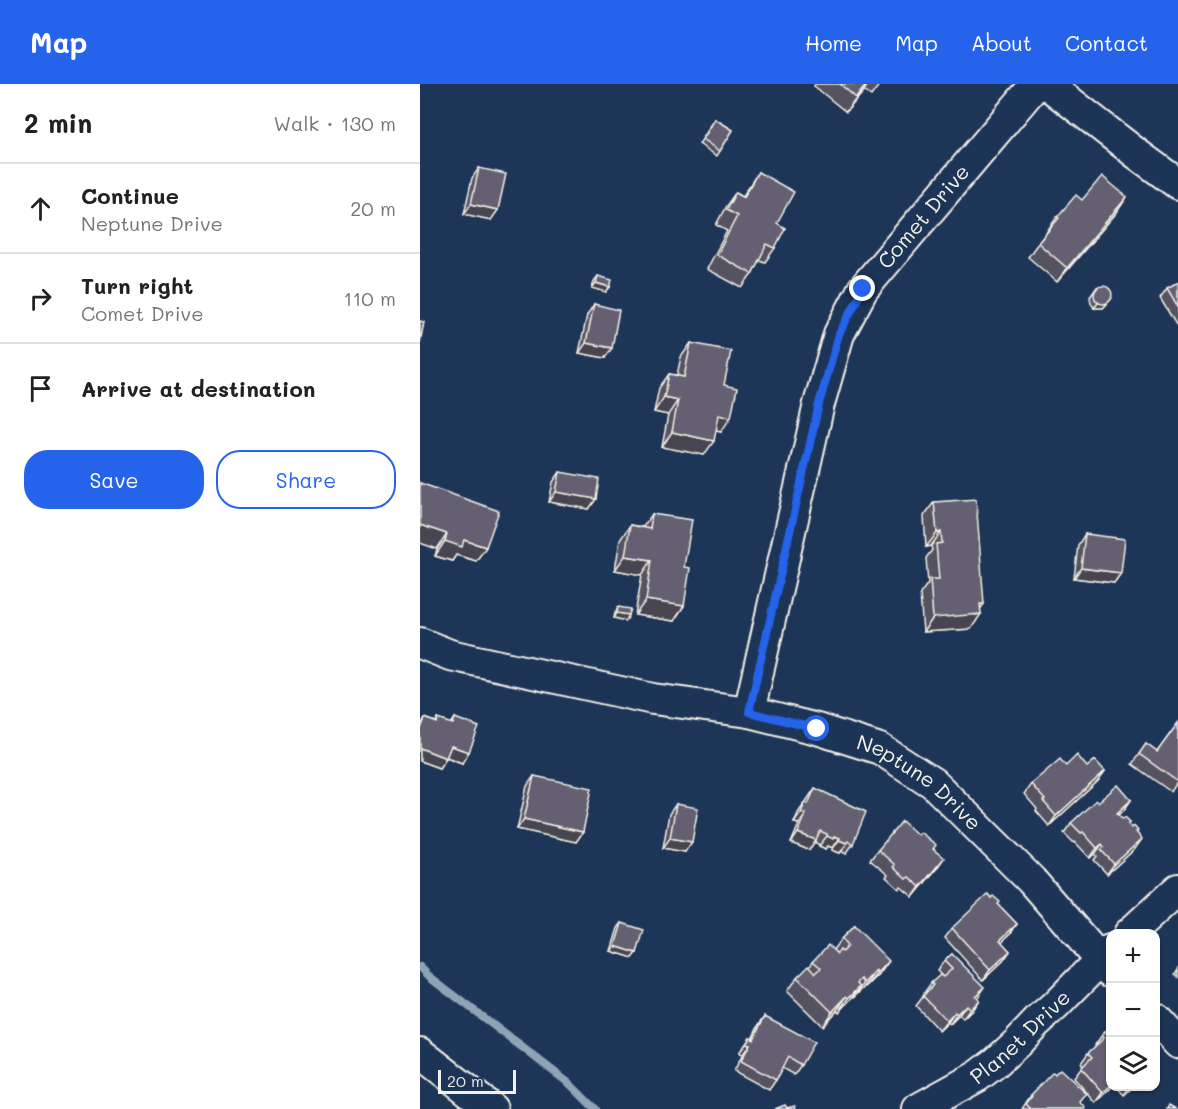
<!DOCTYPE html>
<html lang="en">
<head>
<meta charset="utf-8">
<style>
  body { margin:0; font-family:Mali,sans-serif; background:#f2f2f2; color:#202124 }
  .controls { position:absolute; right:18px; bottom:18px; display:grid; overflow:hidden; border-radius:12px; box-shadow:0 2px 4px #0004 }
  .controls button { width:54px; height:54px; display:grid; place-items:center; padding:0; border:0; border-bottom:2px solid #e0e0e0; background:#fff; color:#202124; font:30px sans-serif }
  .scale { position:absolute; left:18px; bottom:15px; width:78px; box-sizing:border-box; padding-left:6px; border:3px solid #f4f1e8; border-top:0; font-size:16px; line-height:21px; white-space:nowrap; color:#f4f1e8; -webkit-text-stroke:4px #1d3557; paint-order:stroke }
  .stop { position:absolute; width:18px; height:18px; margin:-14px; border:4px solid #2563eb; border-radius:50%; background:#fff }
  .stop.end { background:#2563eb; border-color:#fff; box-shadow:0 2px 6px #0008 }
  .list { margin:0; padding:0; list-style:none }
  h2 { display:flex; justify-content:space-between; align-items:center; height:78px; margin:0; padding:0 24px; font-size:26px }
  h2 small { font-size:20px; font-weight:400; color:#757577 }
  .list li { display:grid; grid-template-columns:39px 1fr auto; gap:18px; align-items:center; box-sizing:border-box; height:90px; padding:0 24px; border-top:2px solid #e0e0e0 }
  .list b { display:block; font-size:22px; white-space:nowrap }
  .list p { margin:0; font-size:20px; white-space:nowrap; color:#757577 }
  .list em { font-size:20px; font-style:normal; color:#757577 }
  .actions { display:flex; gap:12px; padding:18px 24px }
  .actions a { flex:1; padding:14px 0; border:2px solid #2563eb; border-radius:24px; text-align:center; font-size:21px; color:#2563eb }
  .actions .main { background:#2563eb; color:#fff }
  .icon { flex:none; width:33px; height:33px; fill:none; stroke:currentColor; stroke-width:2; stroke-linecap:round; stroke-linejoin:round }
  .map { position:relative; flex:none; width:758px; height:1025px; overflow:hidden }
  header { display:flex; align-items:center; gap:36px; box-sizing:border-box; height:84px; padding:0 30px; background:#2563eb; color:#fff }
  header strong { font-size:28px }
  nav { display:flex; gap:33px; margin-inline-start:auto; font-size:21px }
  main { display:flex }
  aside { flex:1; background:#fff }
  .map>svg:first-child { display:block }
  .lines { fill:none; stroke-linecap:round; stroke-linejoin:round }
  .stream { stroke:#8ea3b4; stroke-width:8 }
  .minor-casing { stroke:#f4f1e8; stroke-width:34 }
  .minor { stroke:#1d3557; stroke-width:30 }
  .wall { fill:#575361; stroke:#f4f1e8; stroke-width:1.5 }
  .shaded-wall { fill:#47444f; stroke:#f4f1e8; stroke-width:1.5 }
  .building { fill:#656171; stroke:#f4f1e8; stroke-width:1.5 }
  .route { stroke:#2563eb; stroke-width:8 }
  .labels { text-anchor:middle; stroke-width:6; stroke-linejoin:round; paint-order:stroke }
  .street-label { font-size:21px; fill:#f4f1e8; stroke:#1d3557 }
</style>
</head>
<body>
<header>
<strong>Map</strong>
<nav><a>Home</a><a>Map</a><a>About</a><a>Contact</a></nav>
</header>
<main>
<aside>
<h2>2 min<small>Walk · 130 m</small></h2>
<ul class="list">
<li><svg class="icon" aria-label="ahead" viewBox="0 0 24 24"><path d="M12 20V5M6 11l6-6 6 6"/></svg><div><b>Continue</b><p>Neptune Drive</p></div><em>20 m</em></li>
<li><svg class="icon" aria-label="right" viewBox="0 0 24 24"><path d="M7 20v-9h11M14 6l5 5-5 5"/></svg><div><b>Turn right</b><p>Comet Drive</p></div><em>110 m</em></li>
<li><svg class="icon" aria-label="arrive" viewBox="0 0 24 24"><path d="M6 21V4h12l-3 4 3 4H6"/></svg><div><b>Arrive at destination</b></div></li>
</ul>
<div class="actions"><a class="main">Save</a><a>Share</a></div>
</aside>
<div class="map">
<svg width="758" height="1025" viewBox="0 0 758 1025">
  <rect width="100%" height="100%" fill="#1d3557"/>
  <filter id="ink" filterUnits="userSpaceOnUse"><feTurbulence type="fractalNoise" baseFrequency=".0167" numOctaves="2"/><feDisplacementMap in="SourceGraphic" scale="12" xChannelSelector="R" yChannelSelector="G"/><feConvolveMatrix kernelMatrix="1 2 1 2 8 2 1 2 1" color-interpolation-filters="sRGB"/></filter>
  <g filter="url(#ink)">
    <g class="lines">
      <!-- stream -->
      <polyline class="stream" points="0,883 9,892 150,1000 175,1025"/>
      <!-- minor casing -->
      <g class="minor-casing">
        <g id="minor">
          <polyline points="627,0 717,70 758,100"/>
          <path id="s1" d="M 0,559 L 30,571 L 233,615 L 329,628 L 397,645 L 460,665 L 513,699 L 611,796 L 690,887"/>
          <path id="s2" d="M 329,628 L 399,320 L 419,250 L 443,205 L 616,0"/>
          <polyline points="709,850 758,805"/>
          <polyline points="736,935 758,959"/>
          <polyline points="0,969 72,1025"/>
          <path id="s3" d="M 498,1025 L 558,992 L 575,979 L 597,959 L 617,938 L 635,922 L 690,866"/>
        </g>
      </g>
      <!-- minor -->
      <use href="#minor" class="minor"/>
    </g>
    <!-- wall -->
    <g class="wall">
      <polygon points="395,0 460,0 451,12 444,7 426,28 394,2"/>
      <polygon points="295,35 313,46 297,72 279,60"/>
      <polygon points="59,84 78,126 71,136 44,130 52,94"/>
      <polygon points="338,88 357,139 355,164 345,178 339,176 332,190 322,204 287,185 307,147 296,141 306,122 316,108 323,112"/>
      <polygon points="662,116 697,128 637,198 608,173 618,159 627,148 627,147 637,133"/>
      <polygon points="178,192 190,203 186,208 172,204 174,197"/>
      <polygon points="758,198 758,244 740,214 747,204"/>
      <polygon points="677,203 687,220 683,224 674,224 671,219 670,213"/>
      <polygon points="174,220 185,274 159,269 167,231"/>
      <polygon points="271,259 304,301 301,348 296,347 284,371 242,363 248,331 234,328 239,304 249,290 257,291 261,273"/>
      <polygon points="140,388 176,415 169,425 129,418 133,398"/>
      <polygon points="0,399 66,463 56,477 36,471 32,477 15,472 17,465"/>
      <polygon points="514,418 560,525 551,545 503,548 500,510 508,499 506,474 512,466 511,462 506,463 504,432"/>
      <polygon points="232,430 254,537 215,531 222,491 195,486 200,456 210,441 223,443"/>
      <polygon points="665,450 701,489 694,499 654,494 658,461"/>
      <polygon points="198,523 209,531 206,537 194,534 195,529"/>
      <polygon points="5,634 16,638 18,635 31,640 35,634 42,679 26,673 19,684 0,677 0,642"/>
      <polygon points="758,639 758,702 756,700 751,708 712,680 726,660 737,668"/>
      <polygon points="646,682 667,683 685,687 678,697 629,742 616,727 617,725 604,710 611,700"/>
      <polygon points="114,692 163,748 156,758 97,745 107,702"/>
      <polygon points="395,704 433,760 426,770 421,767 420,769 412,766 413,764 408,762 406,765 399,762 400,761 394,758 389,766 371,759 379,740 374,739 378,729"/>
      <polygon points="711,716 704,726 699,731 703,735 710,738 708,740 717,749 715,765 687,790 674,776 677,772 675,770 670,774 655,758 654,759 644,749 651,739 678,718"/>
      <polygon points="256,720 265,768 243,764 249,730"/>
      <polygon points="514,765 517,784 493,813 481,803 479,805 466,793 468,791 450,776 458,766"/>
      <polygon points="578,820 597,840 590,850 581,858 590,867 583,877 563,896 525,854 532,844"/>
      <polygon points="202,839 217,869 213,874 191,867 198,844"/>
      <polygon points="434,842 459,891 447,903 446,902 435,913 434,912 419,928 417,926 402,942 367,907 377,893 390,882 393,877 413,866 421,855"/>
      <polygon points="532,870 557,914 552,926 543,935 539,931 530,940 528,938 519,947 496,922 505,910 504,909 511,899 523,893 517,887 524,877"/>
      <polygon points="758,885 758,893 755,890"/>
      <polygon points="345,932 381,981 374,991 362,984 356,996 349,1006 314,987 323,970 319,969 323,963 330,953 332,954 338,942"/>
      <polygon points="690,943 690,1002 676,1019 654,994 663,982 661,979 668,969 676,962 675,961 682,951"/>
      <polygon points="696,1002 714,1002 704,1011"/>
      <polygon points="611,1011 661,1019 665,1025 602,1025"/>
    </g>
    <!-- shaded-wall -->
    <g class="shaded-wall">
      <polygon points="447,0 448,0 444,7 426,28"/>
      <polygon points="707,113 697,128 637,198 647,184"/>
      <polygon points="51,120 78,126 71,136 44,130"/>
      <polygon points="176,199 190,203 186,208 172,204"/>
      <polygon points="691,215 683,224 674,224 678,219"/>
      <polygon points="166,259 192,264 185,274 159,269"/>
      <polygon points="244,313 258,316 248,331 234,328"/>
      <polygon points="299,331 311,333 301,348 289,345"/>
      <polygon points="252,348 294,357 284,371 242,363"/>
      <polygon points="136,408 176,415 169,425 129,418"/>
      <polygon points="0,441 27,450 17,465 0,459"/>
      <polygon points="521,448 511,462 506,463 517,449"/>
      <polygon points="44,456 66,463 56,477 36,471 32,477 15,472 25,457"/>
      <polygon points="205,472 232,476 222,491 195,486"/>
      <polygon points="661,484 701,489 694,499 654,494"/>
      <polygon points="226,516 264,522 254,537 215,531"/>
      <polygon points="560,520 564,520 556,531 561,530 551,545 503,548 513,534"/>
      <polygon points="197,529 209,531 206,537 194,534"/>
      <polygon points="31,662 49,668 42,679 24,672"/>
      <polygon points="0,664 26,674 19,684 0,677"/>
      <polygon points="685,687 678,697 629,742 636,732"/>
      <polygon points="711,716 704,726 690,739 697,729"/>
      <polygon points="381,729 386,730 379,740 374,739"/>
      <polygon points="104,735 163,748 156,758 97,745"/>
      <polygon points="378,749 396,756 389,766 371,759"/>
      <polygon points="407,752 414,752 420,754 413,764 408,762 406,765 399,762"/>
      <polygon points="250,754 272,758 265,768 243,764"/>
      <polygon points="722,755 715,765 687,790 694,780"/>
      <polygon points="419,756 427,759 420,769 412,766"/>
      <polygon points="682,760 675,770 670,774 677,764"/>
      <polygon points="524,774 517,784 493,813 500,803"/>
      <polygon points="597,840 590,850 573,866 580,856"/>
      <polygon points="195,862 217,869 213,874 191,867"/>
      <polygon points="590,867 583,877 563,896 570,886"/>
      <polygon points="469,877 459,891 447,903 458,889"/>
      <polygon points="456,887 446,902 435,913 445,899"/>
      <polygon points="441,902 431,916 419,928 429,914"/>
      <polygon points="565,903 558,913 548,922 555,912"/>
      <polygon points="427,912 417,926 402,942 412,928"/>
      <polygon points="559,916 552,926 543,935 550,925"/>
      <polygon points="546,921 539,931 530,940 537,930"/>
      <polygon points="535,928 528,938 519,947 527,937"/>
      <polygon points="326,959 330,960 323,970 319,969"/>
      <polygon points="690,1002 693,1002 676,1019 683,1009"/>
      <polygon points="710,1002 714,1002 704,1011"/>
    </g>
    <!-- building -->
    <g class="building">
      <polygon points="420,0 447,0 436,14"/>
      <polygon points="295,35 313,46 300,67 283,55"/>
      <polygon points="59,84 86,90 78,126 51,120"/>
      <polygon points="338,88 374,108 357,139 365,144 355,164 347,160 332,190 297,171 317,132 306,126 316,108 324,113"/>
      <polygon points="682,92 707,113 647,184 618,159 639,134 637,133 656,111 662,116"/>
      <polygon points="178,192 192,196 190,203 176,199"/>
      <polygon points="758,198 758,223 747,204"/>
      <circle cx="683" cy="211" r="9"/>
      <polygon points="174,220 199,226 192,264 166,259"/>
      <polygon points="0,237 4,238 0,259"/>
      <polygon points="271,259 311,267 304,301 317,304 311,333 299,331 294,357 252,348 258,316 244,313 249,290 264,293"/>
      <polygon points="140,388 179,395 176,415 136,408"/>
      <polygon points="0,399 79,427 66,463 44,456 42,463 25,457 27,450 0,441"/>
      <polygon points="556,415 564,520 560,520 561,530 513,534 510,495 519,495 516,460 522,459 521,448 517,449 514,418"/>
      <polygon points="232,430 272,436 264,483 270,484 264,522 226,516 232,476 205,472 210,441 230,445"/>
      <polygon points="665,450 705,455 701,489 661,484"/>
      <polygon points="198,523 211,525 209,531 197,529"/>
      <polygon points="5,634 17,639 18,635 33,640 35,634 59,643 49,668 31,662 26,674 0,664 0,648"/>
      <polygon points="758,639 758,698 719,670 726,660 737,668"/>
      <polygon points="657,671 667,683 675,676 685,687 636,732 623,717 625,716 611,700 640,675 646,682"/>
      <polygon points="114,692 172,704 163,748 104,735"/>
      <polygon points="698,701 711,716 697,729 703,735 705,733 710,738 708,740 712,744 714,742 718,747 716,748 722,755 694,780 681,766 684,763 682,760 677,764 663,748 661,749 651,739 676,716 678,718"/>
      <polygon points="395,704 446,728 433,760 428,757 427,759 419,756 420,754 414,752 413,755 407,752 407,750 400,747 396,756 378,749 386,730 381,729 385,719 388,720"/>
      <polygon points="256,720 278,724 272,758 250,754"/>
      <polygon points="482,737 498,751 500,748 516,761 513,765 524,774 500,803 489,793 486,795 473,783 475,781 458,766"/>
      <polygon points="568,810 571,814 573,812 580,818 578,820 597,840 580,856 590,867 570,886 532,844"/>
      <polygon points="202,839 224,846 217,869 195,862"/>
      <polygon points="434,842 469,877 458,889 456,887 445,899 442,895 438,899 441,902 429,914 427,912 412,928 377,893 389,881 396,889 401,884 393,877 408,861 417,870 420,866 422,868 427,862 421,855"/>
      <polygon points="532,870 565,903 555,912 559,916 550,925 546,921 537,930 535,928 527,937 503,912 513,901 511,899 520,891 523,893 532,885 524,877"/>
      <polygon points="345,932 394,958 381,981 368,973 356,996 321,977 330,960 326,959 330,953 333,955"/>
      <polygon points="690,943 690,1002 683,1009 661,984 672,973 668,969 684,954 682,951"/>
      <polygon points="640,985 667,1010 660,1018 666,1024 665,1025 611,1025 606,1020 612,1012 611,1011 633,988 635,990"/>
      <polygon points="365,1021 367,1024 375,1022 376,1025 355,1025"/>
      <polygon points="749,1021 756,1025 747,1025"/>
    </g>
  </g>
  <g class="lines" filter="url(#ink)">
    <!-- route -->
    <polyline class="route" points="397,645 329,628 399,320 419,250 443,205"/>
  </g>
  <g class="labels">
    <!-- street labels -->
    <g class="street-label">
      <text dy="7" stroke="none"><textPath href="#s2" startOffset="534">Comet Drive</textPath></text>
      <text dy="7" stroke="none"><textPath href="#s1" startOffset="524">Neptune Drive</textPath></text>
      <text dy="7" stroke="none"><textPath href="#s3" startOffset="126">Planet Drive</textPath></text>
    </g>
  </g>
</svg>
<div class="controls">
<button>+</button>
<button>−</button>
<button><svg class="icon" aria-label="layers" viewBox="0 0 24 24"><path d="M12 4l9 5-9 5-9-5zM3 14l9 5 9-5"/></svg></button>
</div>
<div class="scale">20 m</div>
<div class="stop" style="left:397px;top:645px"></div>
<div class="stop end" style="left:443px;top:205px"></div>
</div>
</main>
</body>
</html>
